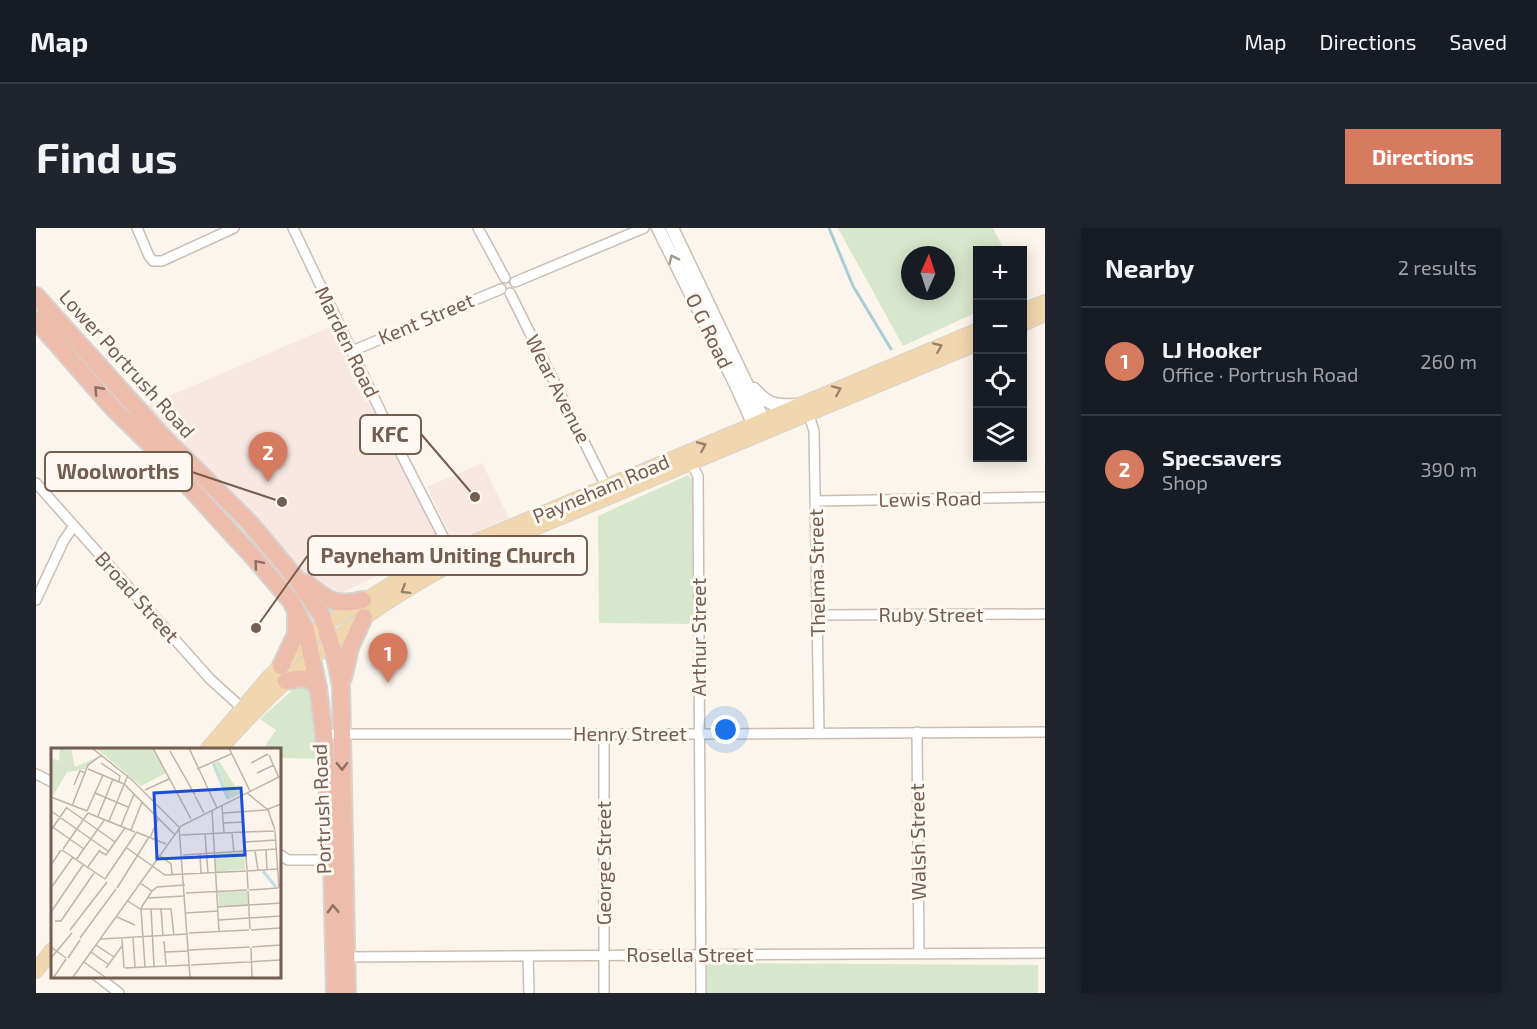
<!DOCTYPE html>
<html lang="en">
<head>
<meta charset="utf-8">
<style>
  body { margin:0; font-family:"Exo 2",sans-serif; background:#20242c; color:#f1f3f6 }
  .controls { position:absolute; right:18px; top:18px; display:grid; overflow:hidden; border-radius:0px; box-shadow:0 3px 15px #0003 }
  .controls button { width:54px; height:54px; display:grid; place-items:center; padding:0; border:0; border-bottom:2px solid #363941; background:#171b24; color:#f1f3f6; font:30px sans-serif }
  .compass { position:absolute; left:865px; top:18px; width:54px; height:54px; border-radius:50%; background:#171b24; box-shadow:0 3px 15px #0003; rotate:3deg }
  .you { position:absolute; left:690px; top:502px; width:21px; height:21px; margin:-15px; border:4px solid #fff; border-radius:50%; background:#1a73e8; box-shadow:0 0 0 9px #1a73e833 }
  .badge { display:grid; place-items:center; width:39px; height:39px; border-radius:50%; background:#d67a60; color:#fff; font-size:20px; font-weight:700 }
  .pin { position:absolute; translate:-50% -50px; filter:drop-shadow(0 2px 3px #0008) }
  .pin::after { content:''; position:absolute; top:32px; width:21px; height:18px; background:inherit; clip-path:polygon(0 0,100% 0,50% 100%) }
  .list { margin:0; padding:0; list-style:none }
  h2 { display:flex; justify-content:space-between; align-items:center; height:78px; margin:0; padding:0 24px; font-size:26px }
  h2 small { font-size:20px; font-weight:400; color:#9ea1a6 }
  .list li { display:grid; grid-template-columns:39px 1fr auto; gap:18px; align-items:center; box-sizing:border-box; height:108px; padding:0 24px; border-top:2px solid #363941 }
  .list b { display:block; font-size:22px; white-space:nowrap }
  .list p { margin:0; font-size:20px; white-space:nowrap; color:#9ea1a6 }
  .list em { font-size:20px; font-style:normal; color:#9ea1a6 }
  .icon { flex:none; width:33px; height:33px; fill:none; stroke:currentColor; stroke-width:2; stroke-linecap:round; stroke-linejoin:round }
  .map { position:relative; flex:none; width:1009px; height:765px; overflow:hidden; border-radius:0px }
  header { display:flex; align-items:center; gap:36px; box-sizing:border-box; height:84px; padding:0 30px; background:#171b24; border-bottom:2px solid #363941 }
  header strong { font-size:28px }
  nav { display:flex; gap:33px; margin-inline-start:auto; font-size:21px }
  .intro { display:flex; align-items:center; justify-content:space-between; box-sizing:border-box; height:144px; padding:0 36px }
  h1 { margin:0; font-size:42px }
  .button { padding:15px 27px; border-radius:0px; background:#d67a60; color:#fff; font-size:21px; font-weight:700 }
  main { display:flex; gap:36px; padding:0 36px }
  aside { flex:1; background:#171b24; border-radius:0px; box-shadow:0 3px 15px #0003 }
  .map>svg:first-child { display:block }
  .commercial { fill:#f9e8e1 }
  .green { fill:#d7e7cb; fill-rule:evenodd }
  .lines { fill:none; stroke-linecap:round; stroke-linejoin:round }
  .stream { stroke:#aacdd3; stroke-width:3 }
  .street-casing { stroke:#ccbdb3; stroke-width:12 }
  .secondary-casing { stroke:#cebeb1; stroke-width:15 }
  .primary-casing { stroke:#d8d2ce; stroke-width:16 }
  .highway-casing { stroke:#d8d2ce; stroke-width:20 }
  .street { stroke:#fff; stroke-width:9 }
  .secondary { stroke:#fff; stroke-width:12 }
  .primary { stroke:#f1d7ad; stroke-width:14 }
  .highway { stroke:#edbcab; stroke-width:16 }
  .oneway { stroke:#a5968e }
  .oneway2 { stroke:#9a826d }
  .oneway3 { stroke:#8c7063 }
  .labels { text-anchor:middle; stroke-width:6; stroke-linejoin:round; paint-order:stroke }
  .street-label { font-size:20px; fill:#745d51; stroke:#fdf9f2 }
  .inset-river { fill:none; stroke:#c2dee3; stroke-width:3 }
  .inset-road { fill:none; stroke:#c1b3a9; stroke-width:1.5 }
  .view { fill:#1d4ed8; fill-opacity:0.15; stroke:#1d4ed8; stroke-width:3 }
  .inset-edge { fill:none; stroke:#745d51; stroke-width:3 }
  .leader { fill:none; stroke:#745d51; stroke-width:2 }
  .callout-dot { fill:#745d51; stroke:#fdf9f2; stroke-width:2 }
  .callout { fill:#fdf9f2; stroke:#745d51; stroke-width:2 }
  .callout-label { font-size:21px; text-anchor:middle; font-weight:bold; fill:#745d51 }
</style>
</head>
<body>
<header>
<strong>Map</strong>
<nav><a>Map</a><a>Directions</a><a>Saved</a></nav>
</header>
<div class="intro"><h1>Find us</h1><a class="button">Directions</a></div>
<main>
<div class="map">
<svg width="1009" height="765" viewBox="0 0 1009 765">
  <rect width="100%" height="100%" fill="#fbf5ec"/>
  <!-- commercial -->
  <g class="commercial">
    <polygon points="296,98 402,312 391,325 305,365 265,345 112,177"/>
    <polygon points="446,235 473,290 427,310 414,307 391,259"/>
  </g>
  <!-- green -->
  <g class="green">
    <path d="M 802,0 L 957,0 L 968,22 L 942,22 L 941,84 L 867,118 ZM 874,27 L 910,27 L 910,63 L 874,63 Z"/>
    <polygon points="652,247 657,252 658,396 563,395 562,288"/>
    <polygon points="262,457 277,461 283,531 246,530 243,528 243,522 234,522 229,518 240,502 224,491"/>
    <polygon points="671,735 1002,737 1002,765 671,765"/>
  </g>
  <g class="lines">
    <!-- stream -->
    <polyline class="stream" points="793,0 817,58 855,121"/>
    <!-- street casing -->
    <g class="street-casing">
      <g id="street">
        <polyline points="101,0 113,28 117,33 126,33 198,0"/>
        <polyline points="257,0 365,226 415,324"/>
        <polyline points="442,0 469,50"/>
        <polyline points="479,54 608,0"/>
        <polyline points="474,65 570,258"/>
        <polyline points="316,123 465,61"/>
        <polyline points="773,187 778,203 783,504"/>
        <polyline points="655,235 662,248 665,765"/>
        <polyline points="0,255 174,451 206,480"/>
        <polyline points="780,273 1009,269"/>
        <polyline points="0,372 28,312 38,298"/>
        <polyline points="781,387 1009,386"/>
        <polyline points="881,504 883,725"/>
        <polyline points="288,506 687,506 1009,504"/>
        <polyline points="0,546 16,554"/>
        <polyline points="243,626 252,632 296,632"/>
        <polyline points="492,728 493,765"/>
        <polyline points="306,729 1009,725"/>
        <polyline points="61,748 83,765"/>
        <polyline points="568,765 568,506"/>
      </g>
    </g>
    <!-- secondary casing -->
    <g class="secondary-casing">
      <g id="secondary">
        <polyline points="622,0 700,157 721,204"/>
        <polyline points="636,0 731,199"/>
        <path d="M 718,161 C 732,177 739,178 760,177"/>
      </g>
    </g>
    <!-- primary casing -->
    <g class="primary-casing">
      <g id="primary">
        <polyline points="987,83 1009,74"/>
        <polyline points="987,96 1009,86"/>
        <polyline points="171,522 233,449 289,397 391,334 942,102"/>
        <path d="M 183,522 C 255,440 332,379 429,329 L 942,115"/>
        <polyline points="0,743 16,722"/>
      </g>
    </g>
    <!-- highway casing -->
    <g class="highway-casing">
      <g id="highway">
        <polyline points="0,68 127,209 212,293 263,354 286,388 300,433 305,458 311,765"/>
        <polyline points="0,92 78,181 117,219 220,332 255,373 270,402 282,460 288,506 296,632 299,765"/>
        <path d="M 270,355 C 292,372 299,379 327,372"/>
        <polyline points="245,438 260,406 260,386"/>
        <polyline points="307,450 314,420 328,389"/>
        <path d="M 250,453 C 264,450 273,447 282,460"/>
      </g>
    </g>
    <!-- street -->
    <use href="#street" class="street"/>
    <!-- secondary -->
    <use href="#secondary" class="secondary"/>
    <!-- primary -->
    <use href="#primary" class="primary"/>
    <!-- highway -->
    <use href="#highway" class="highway"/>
  </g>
  <!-- one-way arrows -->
  <defs><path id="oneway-chevron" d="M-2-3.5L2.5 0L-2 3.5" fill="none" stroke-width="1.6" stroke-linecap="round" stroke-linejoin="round" transform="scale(1.5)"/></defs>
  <use class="oneway" href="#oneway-chevron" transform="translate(637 31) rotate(-116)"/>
  <g class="oneway2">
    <use href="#oneway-chevron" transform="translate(902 119) rotate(-23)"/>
    <use href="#oneway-chevron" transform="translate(801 162) rotate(-23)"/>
    <use href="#oneway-chevron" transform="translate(666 218) rotate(-23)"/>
    <use href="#oneway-chevron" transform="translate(369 362) rotate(148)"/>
  </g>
  <g class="oneway3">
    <use href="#oneway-chevron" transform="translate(62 162) rotate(-132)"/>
    <use href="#oneway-chevron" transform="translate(222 336) rotate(-130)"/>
    <use href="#oneway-chevron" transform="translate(306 538) rotate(89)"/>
    <use href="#oneway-chevron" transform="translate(297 681) rotate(-92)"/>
  </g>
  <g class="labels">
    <!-- street labels -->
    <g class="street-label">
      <text transform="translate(390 91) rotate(-23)" y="7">Kent Street</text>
      <text transform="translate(673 103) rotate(64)" y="7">O G Road</text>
      <text transform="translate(311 114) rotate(64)" y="7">Marden Road</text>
      <text transform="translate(91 136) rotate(48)" y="7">Lower Portrush Road</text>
      <text transform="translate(522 161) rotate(63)" y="7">Wear Avenue</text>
      <text transform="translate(565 261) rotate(-23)" y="7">Payneham Road</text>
      <text transform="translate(894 271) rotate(-1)" y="7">Lewis Road</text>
      <text transform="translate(781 345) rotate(-91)" y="7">Thelma Street</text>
      <text transform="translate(101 369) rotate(48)" y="7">Broad Street</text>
      <text x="895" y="394">Ruby Street</text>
      <text transform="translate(663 409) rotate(-90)" y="7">Arthur Street</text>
      <text x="594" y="513">Henry Street</text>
      <text transform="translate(286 581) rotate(-92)" y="7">Portrush Road</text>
      <text transform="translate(882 614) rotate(-91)" y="7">Walsh Street</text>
      <text transform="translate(568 635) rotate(-90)" y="7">George Street</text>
      <text x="654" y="734">Rosella Street</text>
    </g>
  </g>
  <!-- overview -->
  <g transform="translate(15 520)">
    <rect width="230" height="230" fill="#fbf5ec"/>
    <path d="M 9,0 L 20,0 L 24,19 L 49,8 L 35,21 L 16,24 L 2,48 L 0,15 L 3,11 L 8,13 ZM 45,0 L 102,0 L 115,25 L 90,38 ZM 168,13 L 189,46 L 178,51 L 164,23 L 163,15 ZM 193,104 L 194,121 L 165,124 L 164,106 ZM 196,143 L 197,157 L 168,159 L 167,144 Z" fill="#d7e7cb"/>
    <path class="inset-river" d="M 162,15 L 177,51M 212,123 L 225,139"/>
    <path class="inset-road" d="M 41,0 L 81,32 L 128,79 L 139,229M 102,0 L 140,71M 138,0 L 166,60M 178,0 L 199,43M 119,3 L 144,47M 218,7 L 228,30M 50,15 L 69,28 L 68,33M 200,15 L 217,6M 37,21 L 73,36 L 123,86M 146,21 L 180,6M 206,25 L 223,17M 23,37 L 29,23 L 35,25M 94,42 L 118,31M 44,45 L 77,59M 196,45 L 217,62 L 224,82M 190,47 L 193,83M 144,48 L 153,65M 0,49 L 36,63M 21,58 L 37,17 L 51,7M 171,58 L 173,85M 16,60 L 64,94M 161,62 L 168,184M 0,63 L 57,103M 36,63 L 52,27M 37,65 L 84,84M 172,65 L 215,62 L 230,56M 47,68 L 62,31M 58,73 L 77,27M 172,75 L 193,74M 0,78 L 33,101M 70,78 L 83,46M 0,82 L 16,59M 80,82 L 91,54M 224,83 L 228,140M 85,84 L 115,96M 193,84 L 196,122M 194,84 L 223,83M 181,85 L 183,104M 154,86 L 157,125M 130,87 L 193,84M 99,90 L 107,71M 194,94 L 224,92M 76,100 L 114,127 L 195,123M 12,101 L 37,65M 11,102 L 54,131M 215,102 L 216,121M 48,103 L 55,107 L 74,80M 204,103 L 207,122M 149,106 L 150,125M 108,107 L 120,116 L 121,126M 132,107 L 225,101M 25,112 L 54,71M 0,117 L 10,102M 36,120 L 49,102M 196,123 L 226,121M 196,123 L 197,141M 54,131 L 85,85M 89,135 L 101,143 L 106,139 L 134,137M 0,140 L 22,109M 66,140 L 98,89M 198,142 L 227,140M 197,143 L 199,181M 135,145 L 196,142M 97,150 L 134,148M 77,153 L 89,161 L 120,161 L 123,188M 167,159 L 230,155M 90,160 L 101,143M 100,160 L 103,218M 110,160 L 112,188M 90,161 L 94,219M 0,164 L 32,117M 135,165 L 167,163M 66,169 L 84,177M 168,172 L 230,168M 4,173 L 10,173 L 43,125M 19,182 L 56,134M 200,182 L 230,180M 138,185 L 198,182M 29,190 L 65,141M 82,190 L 84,219M 50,191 L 137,186M 71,191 L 73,220M 113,193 L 115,217M 45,197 L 63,209M 0,199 L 15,210M 201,199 L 230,197M 200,200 L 201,229M 138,202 L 199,199M 40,204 L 58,217M 114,204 L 138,203M 0,210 L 21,185M 17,210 L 29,192M 33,214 L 54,229M 140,217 L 230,212M 55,220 L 71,198M 74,220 L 138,217M 3,229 L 15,211M 22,229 L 130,78 L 230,28"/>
    <path class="view" d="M 190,40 L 194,107 L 106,111 L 103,45 Z"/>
    <rect width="230" height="230" class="inset-edge"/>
  </g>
  <!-- callouts -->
  <path class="leader" d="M439 269L385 206M246 274L156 244M220 400L272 327"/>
  <g class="callout-dot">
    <circle cx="439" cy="269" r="6"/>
    <circle cx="246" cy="274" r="6"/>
    <circle cx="220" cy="400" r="6"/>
  </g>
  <g class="callout">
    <rect x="324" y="187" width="61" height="39" rx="6"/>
    <rect x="9" y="224" width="147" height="39" rx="6"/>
    <rect x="272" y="308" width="279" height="39" rx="6"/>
  </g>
  <g class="callout-label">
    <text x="354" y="214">KFC</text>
    <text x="82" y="251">Woolworths</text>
    <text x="412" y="335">Payneham Uniting Church</text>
  </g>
</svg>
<div class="controls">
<button>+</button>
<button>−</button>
<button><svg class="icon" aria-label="locate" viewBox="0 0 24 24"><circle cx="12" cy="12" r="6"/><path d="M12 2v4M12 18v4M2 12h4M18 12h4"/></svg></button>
<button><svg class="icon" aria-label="layers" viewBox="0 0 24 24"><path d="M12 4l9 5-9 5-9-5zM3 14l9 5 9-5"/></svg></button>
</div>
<svg class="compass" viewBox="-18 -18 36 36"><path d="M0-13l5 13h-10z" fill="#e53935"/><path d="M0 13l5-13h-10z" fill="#9ea1a6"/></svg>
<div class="you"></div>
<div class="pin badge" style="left:352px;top:455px">1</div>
<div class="pin badge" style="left:232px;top:254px">2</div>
</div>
<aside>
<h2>Nearby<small>2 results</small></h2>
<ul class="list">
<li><span class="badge">1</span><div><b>LJ Hooker</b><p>Office · Portrush Road</p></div><em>260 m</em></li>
<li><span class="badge">2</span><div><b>Specsavers</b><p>Shop</p></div><em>390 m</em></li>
</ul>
</aside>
</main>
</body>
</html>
